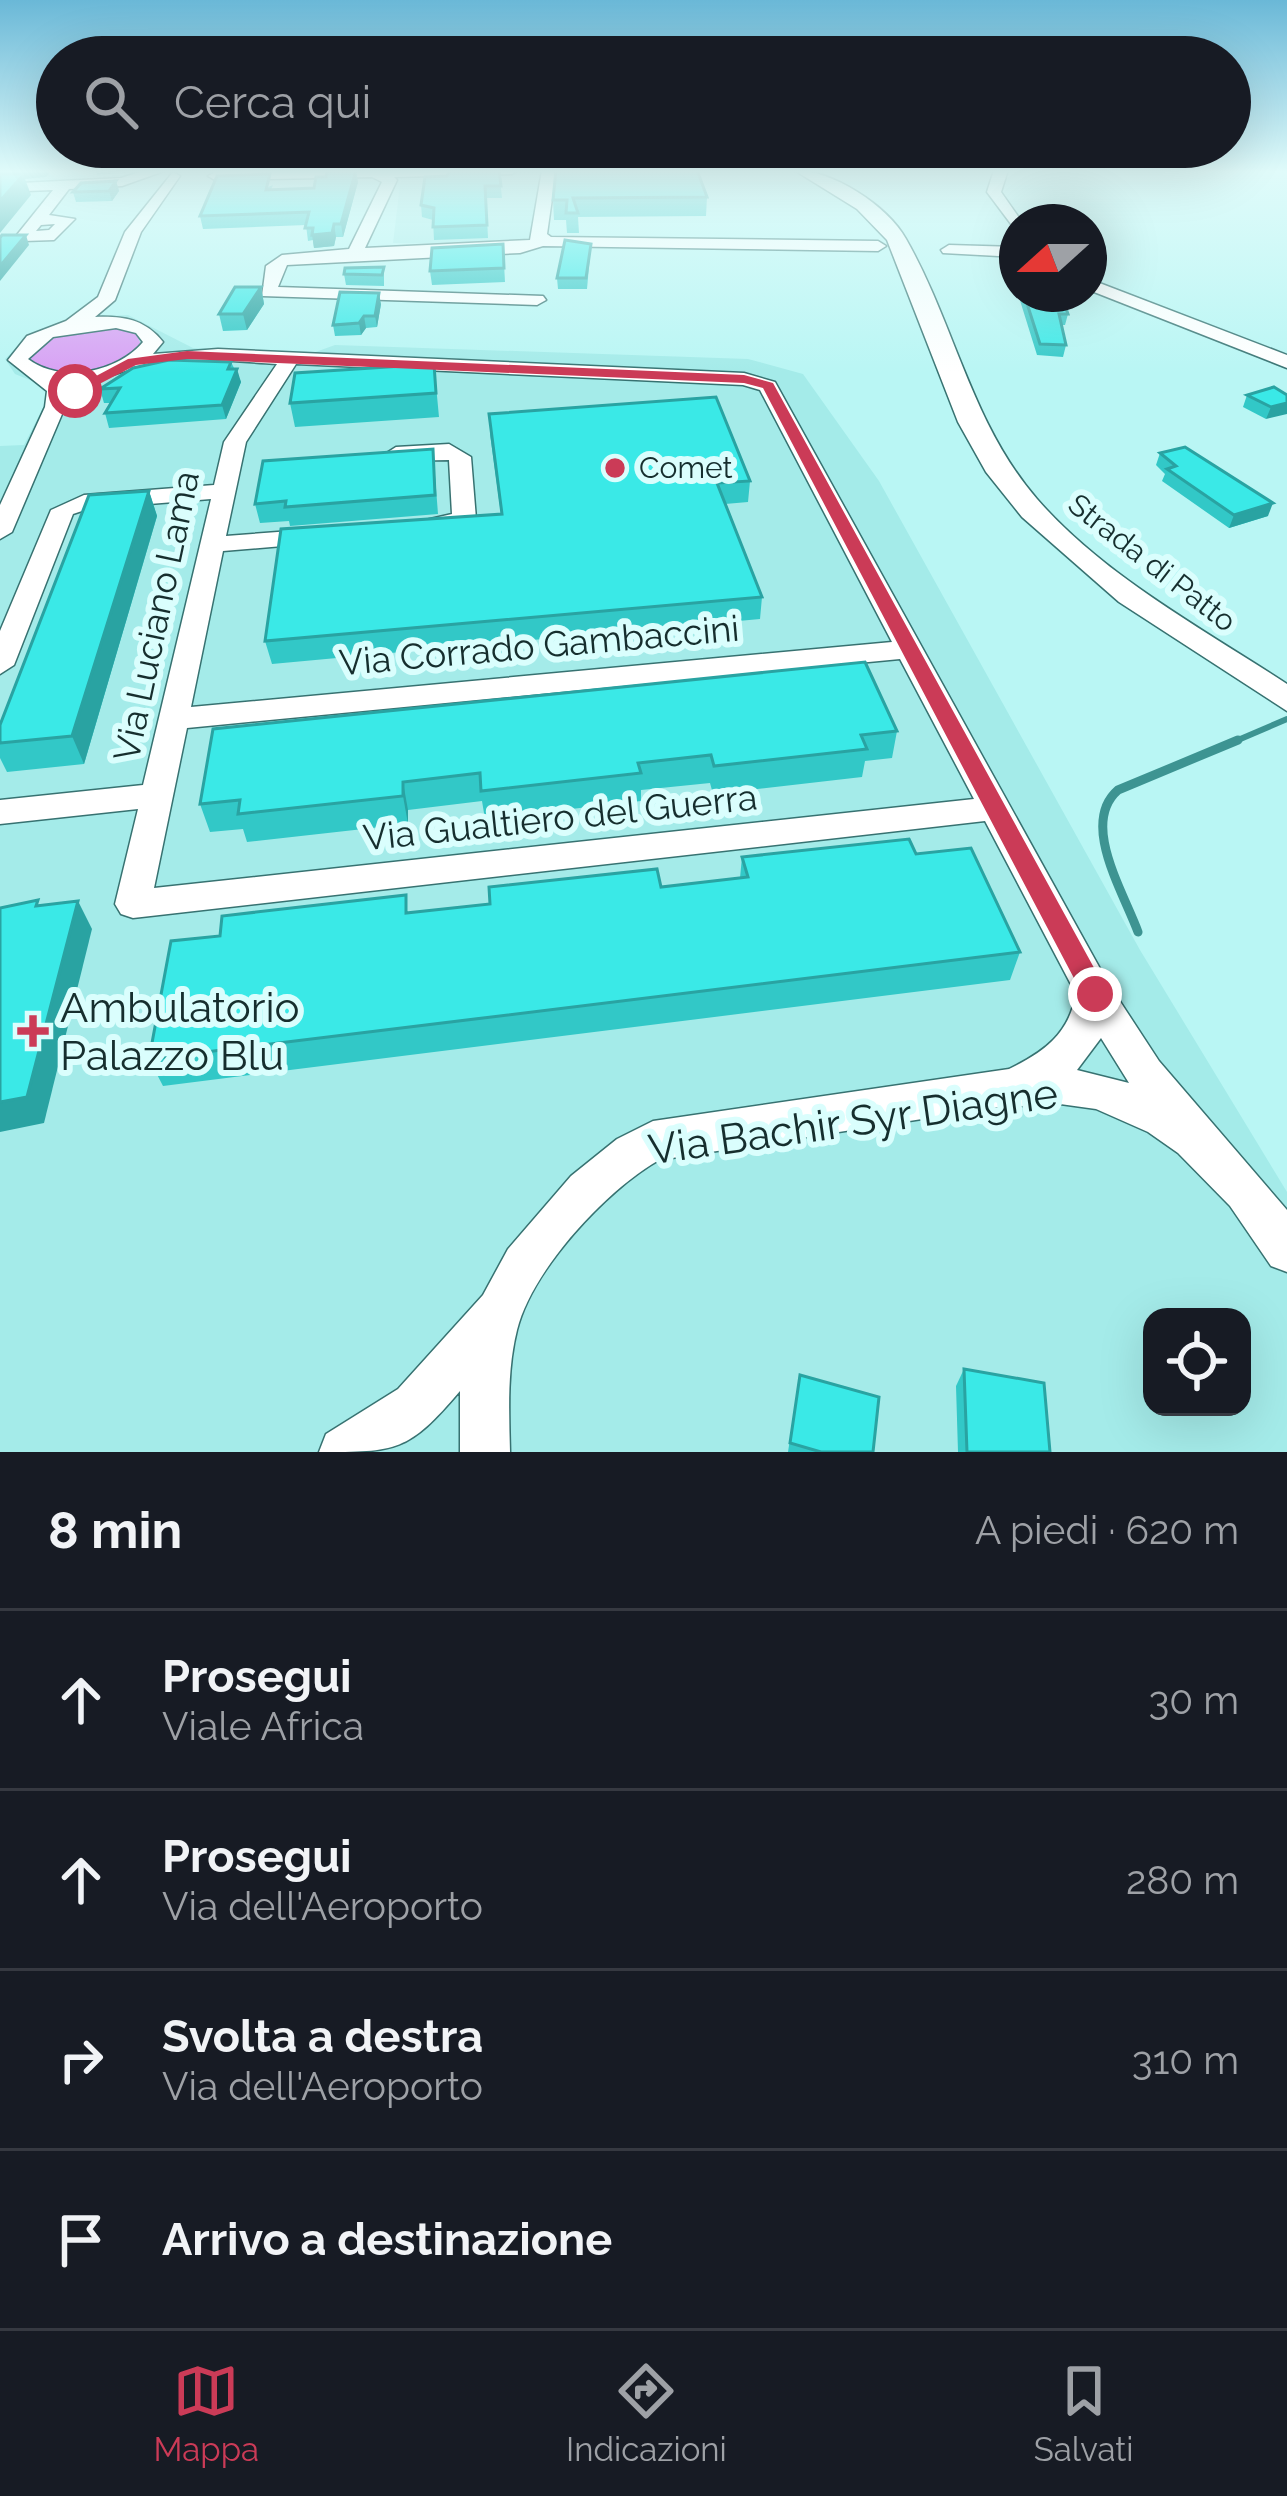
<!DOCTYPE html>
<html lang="it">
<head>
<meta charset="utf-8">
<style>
  body { margin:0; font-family:Raleway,sans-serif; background:#20242c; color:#f1f3f6 }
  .controls { position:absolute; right:36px; bottom:36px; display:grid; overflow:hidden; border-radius:24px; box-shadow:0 12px 48px #0002 }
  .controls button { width:108px; height:108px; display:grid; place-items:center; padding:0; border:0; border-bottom:3px solid #363941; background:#171b24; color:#f1f3f6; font:60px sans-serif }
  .compass { position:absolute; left:999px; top:204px; width:108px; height:108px; border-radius:50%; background:#171b24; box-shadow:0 12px 48px #0002; rotate:249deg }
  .stop { position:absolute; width:36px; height:36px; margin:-27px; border:9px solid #cb3b57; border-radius:50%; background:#fff }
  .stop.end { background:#cb3b57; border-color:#fff; box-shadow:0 3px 12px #0008 }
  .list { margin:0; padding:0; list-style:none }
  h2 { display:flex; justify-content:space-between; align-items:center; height:156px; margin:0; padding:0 48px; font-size:51px }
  h2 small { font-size:39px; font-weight:400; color:#9ea1a6 }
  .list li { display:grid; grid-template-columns:78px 1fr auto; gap:36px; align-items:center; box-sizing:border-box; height:180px; padding:0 48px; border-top:3px solid #363941 }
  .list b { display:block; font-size:45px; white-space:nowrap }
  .list p { margin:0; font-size:39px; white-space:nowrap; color:#9ea1a6 }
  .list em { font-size:39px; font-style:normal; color:#9ea1a6 }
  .icon { flex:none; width:66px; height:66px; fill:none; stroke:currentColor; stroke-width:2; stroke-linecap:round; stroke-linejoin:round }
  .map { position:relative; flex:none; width:1287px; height:1452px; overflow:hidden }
  .search { position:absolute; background:#171b24; box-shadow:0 12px 48px #0002; left:36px; right:36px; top:36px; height:132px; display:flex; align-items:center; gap:30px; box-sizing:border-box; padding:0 42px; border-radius:66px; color:#9ea1a6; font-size:45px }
  .sheet { height:876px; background:#171b24 }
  nav { display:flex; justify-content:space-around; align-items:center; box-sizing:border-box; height:168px; border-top:3px solid #363941; background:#171b24; font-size:33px; color:#9ea1a6 }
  nav a { display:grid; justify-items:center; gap:6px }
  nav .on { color:#cb3b57 }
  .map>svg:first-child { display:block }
  .built { fill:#a4ebe9; fill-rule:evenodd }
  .green { fill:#d8a1f4 }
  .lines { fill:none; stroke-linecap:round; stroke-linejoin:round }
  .stream-far1 { stroke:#3d9492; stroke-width:6 }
  .stream { stroke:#3d9492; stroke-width:9 }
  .minor-casing { stroke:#377271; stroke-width:3 }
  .major-casing { stroke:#377271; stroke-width:3 }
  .minor { fill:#fff; fill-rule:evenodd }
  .major { fill:#fff; fill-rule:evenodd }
  .wall { fill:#32c8c7 }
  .shaded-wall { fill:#29a3a2 }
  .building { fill:#3ae9e7; stroke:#29a3a2; stroke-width:3 }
  .route { fill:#cb3b57 }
  .poi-dot { fill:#cb3b57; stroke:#dafefd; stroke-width:4.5 }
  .labels { text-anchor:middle; stroke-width:12; stroke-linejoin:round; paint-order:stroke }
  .far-poi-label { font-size:30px; fill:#162e2e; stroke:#dafefd; text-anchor:start }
  .far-street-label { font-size:30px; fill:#162e2e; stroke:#dafefd }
  .street-label { font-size:36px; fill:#162e2e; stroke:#dafefd }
  .near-poi-label { font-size:42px; fill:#162e2e; stroke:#dafefd; text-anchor:start }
  .near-street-label { font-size:42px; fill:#162e2e; stroke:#dafefd }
</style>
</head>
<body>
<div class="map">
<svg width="1287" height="1452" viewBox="0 0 1287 1452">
  <rect width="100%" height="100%" fill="#b9f6f4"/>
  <!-- built -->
  <g class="built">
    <polygon points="541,172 528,245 393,243 401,177"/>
    <path d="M 128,315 L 193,348 L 310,354 L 335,345 L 748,359 L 803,374 L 879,481 L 1140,950 L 1287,1192 L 1287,1452 L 0,1452 L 0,446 L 24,445 L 49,396 L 45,386 L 15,374 L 5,359 L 27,337 L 75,317 ZM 1152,1317 L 1242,1317 L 1242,1407 L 1152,1407 Z"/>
  </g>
  <!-- green -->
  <path class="green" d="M 118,328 L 135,332 L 142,346 C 119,373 55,385 30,358 C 50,329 85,331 118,328 Z"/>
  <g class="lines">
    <!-- stream-far1 -->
    <polyline class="stream-far1" points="1231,743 1287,719"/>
    <!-- stream -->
    <path class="stream" d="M 1138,932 C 1123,891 1080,823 1118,790 L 1238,740"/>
    <!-- minor casing -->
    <g class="minor-casing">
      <g id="minor">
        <path d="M 146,170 L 167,170 L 122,186 L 69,189 L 49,215 L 75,219 L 54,240 L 24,241 L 16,236 L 53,190 L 0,192 L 0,184 L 121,178 ZM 55,224 L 49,230 L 36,231 L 41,225 Z"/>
        <polygon points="306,170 519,170 512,174 394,177 397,180 365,248 530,240 542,170 556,170 547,234 551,237 878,241 886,246 878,251 543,246 520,253 287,265 278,287 543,296 546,300 537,305 262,296 266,266 282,255 349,249 382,182 372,177 215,180 208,176 215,172"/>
        <polygon points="994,170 1008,170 1001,192 1022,222 1017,222 1017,232 987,192"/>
        <path d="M 173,172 L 180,176 L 141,232 L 115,300 L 95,317 C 123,316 145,319 163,342 L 153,354 L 218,349 L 744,373 L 775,382 L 1108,983 L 1159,1061 L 1287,1210 L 1287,1272 L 1271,1266 L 1230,1206 L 1178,1153 L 1148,1132 L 1096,1109 L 1060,1104 L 999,1107 L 659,1160 C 606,1190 532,1270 517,1330 C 507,1370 509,1412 510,1452 L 460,1452 L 460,1391 C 408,1452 397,1452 319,1452 L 326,1434 L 398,1389 L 483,1295 L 508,1249 L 571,1176 L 617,1139 L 653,1121 L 1009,1069 C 1044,1052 1069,1034 1076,994 L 985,821 L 133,918 L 121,914 L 115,904 L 138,809 L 0,824 L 0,800 L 143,785 L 211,499 L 88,509 L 73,514 L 14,665 L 0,674 L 0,631 L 51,510 L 84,495 L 214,485 L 224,442 L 277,364 C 232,361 179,356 135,368 C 110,375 89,385 62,384 L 67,390 L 65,407 L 12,532 L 0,539 L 0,505 L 45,407 L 47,391 L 8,360 L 27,336 L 66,321 L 98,297 L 125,232 ZM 116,328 L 136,333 L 143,342 C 118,372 61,384 28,359 L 53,337 ZM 296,364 L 743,385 L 760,390 L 892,642 L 191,707 L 223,551 L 318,543 L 330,536 L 318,529 L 226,536 L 246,442 ZM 900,659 L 974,799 L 154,888 L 187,728 ZM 1101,1038 L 1129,1083 L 1077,1070 Z"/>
        <polygon points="949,245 1017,247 1017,257 943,253 941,250"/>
        <polygon points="1089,279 1287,355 1287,368 1089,290"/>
        <polygon points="449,444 471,457 476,519 464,526 417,532 417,522 452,514 449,460 396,461 385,454 396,447"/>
      </g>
    </g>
    <!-- major casing -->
    <g class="major-casing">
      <path id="major" d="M 794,170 C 832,170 887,205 906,239 C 955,325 971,423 1037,499 C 1104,576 1203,629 1287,684 L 1287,711 L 1119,602 L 1022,517 L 986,472 L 958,422 L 887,240 L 857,209 Z"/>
    </g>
    <!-- minor -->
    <use href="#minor" class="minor"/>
    <!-- major -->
    <use href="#major" class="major"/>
  </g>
  <!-- wall -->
  <g class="wall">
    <polygon points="499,170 502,198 486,198 488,238 434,240 433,220 422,217 421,205 447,176"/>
    <polygon points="556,170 707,197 706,216 578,217 579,233 567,233 566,220 554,220 553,200"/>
    <polygon points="116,181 119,191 112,201 76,202 73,192"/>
    <polygon points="358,182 343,237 336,237 334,246 314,248 313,240 308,241 306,225 203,229 200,216 273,185 271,190 314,188"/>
    <polygon points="503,244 505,282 432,285 430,271"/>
    <polygon points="591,244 587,289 558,289 557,278"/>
    <polygon points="1014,265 1017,265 1017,292 1012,276"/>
    <polygon points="384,267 384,286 346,285 344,274"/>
    <polygon points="261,287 264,304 247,330 223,331 219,314"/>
    <polygon points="1018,294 1061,294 1068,314 1065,325 1061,325 1066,345 1063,357 1037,355"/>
    <polygon points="381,304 377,327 366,328 361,335 335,336 333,325"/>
    <polygon points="231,362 241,382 226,419 109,428 105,413 111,403 104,403 100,389"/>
    <polygon points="434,364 439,417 295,427 290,403"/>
    <polygon points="1247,395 1287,395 1266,419 1243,407"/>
    <polygon points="490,434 750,481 748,502 725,504 762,597 760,619 272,664 265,641 501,514"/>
    <polygon points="433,449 438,514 290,526 289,521 260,523 255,504"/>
    <polygon points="1160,453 1268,516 1229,528 1162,481 1165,474 1156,465"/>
    <polygon points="149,491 157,516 84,764 7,772 0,758 0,725"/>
    <polygon points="213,729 897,731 892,758 865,761 862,777 713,794 710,783 641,790 641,801 485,819 482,801 408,810 408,824 247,842 243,829 210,832 200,804"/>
    <polygon points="916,854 1020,952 1010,980 163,1086 149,1059 220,936 410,913 740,878 742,857"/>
    <polygon points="964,1369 1050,1452 958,1452 956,1386"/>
    <polygon points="800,1375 873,1452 788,1452"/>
  </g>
  <!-- shaded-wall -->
  <g class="shaded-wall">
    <polygon points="0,170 50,170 50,172 46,177 25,179 31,195 0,233"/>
    <polygon points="96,170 127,170 126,172 97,175"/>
    <polygon points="356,170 358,182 343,237 341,224"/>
    <polygon points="116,181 119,191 112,201 109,191"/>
    <polygon points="334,224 336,237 334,246 314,248 312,235"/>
    <polygon points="26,235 29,245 0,281 0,266"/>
    <polygon points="261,287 264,304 247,330 243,314"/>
    <polygon points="379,293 381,304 377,327 375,316"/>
    <polygon points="364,316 366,328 361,335 359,323"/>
    <polygon points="237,369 241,382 226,419 222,405"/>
    <polygon points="1287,403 1287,414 1266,419 1271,407"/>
    <polygon points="149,491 157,516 84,764 72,736"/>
    <polygon points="1273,503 1268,516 1229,528 1234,515"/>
    <polygon points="403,782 408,810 408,824 403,796"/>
    <polygon points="78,901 92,929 44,1123 0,1132 0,1102"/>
  </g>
  <!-- building -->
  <g class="building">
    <polygon points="356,170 341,224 334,224 332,233 312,235 313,228 305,228 309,212 200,216 217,176 270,174 266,190 314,188 316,177 326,177 327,171"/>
    <polygon points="450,170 499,170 501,186 485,186 487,225 433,227 434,208 421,205 425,177 447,176"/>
    <polygon points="556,170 697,170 707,197 573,198 578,213 566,213 567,200 553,200"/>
    <polygon points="0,174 24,174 0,201"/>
    <polygon points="116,181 109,191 73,192 81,183"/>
    <polygon points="2,235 26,235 0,266 0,238"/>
    <polygon points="565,240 591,244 586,278 557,278"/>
    <polygon points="503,244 504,268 430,271 432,248"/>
    <polygon points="384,267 382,275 344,274 345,268"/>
    <polygon points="235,287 261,287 243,314 219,314"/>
    <polygon points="340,292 379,293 375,316 364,316 359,323 333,325"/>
    <polygon points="1024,294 1061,294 1068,314 1059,314 1066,345 1040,344"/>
    <polygon points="169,360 231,362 228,369 237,369 222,405 105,413 120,388 100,389 133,368"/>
    <polygon points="434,364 436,393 290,403 295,373"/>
    <polygon points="1274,387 1287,395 1287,403 1271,407 1247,395"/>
    <polygon points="716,397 750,481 717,483 762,597 265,641 281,529 502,514 489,414"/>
    <polygon points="1185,447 1273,503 1234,515 1167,469 1176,466 1160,453"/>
    <polygon points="433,449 435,495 285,507 286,501 255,504 263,461"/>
    <polygon points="149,491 72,736 0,743 0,725 89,495"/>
    <polygon points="865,662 897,731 861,735 867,749 714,766 711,755 638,763 641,773 481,791 480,773 403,782 403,796 238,814 240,800 200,804 213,729"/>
    <polygon points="909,839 916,854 971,848 1020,952 149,1059 171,941 220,936 222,916 406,895 406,913 490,904 489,887 657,869 661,887 748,877 742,857"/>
    <polygon points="38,900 36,906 78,901 27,1097 0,1102 0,908"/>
    <polygon points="964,1369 1044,1383 1050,1452 967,1452"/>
    <polygon points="800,1375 879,1397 873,1452 821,1452 790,1443"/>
  </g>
  <!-- sky -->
  <linearGradient id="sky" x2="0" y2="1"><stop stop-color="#6ab8d7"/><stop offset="0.46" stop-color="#e0fbfa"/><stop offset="1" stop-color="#e0fbfa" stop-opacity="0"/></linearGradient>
  <rect width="1287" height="373" fill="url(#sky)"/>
  <!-- route -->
  <polygon class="route" points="187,351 744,375 773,383 1104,986 1104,1001 1086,1001 763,388 744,383 187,359 136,365 80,394 68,391 128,359"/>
  <!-- markers -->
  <g class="poi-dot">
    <circle cx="615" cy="468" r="12"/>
    <path d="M27 1013h12v12h12v12h-12v12h-12v-12h-12v-12h12z"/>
  </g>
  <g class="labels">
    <!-- far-poi labels -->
    <g class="far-poi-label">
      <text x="639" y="478">Comet</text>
    </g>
    <!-- far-street labels -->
    <g class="far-street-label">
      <text transform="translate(1152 563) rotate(38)" y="10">Strada di Patto</text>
    </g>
    <!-- street labels -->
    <g class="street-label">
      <text transform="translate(156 616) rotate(-78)" y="13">Via Luciano Lama</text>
      <text transform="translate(539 645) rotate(-5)" y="13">Via Corrado Gambaccini</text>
      <text transform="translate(560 817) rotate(-6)" y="13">Via Gualtiero del Guerra</text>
    </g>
    <!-- near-poi labels -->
    <g class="near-poi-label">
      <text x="60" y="1022">Ambulatorio<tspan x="60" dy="48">Palazzo Blu</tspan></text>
    </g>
    <!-- near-street labels -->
    <g class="near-street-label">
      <text transform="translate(853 1121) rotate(-8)" y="15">Via Bachir Syr Diagne</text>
    </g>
  </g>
</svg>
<div class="controls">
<button><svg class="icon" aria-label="locate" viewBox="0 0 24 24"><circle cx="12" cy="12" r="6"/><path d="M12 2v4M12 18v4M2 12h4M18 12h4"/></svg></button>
</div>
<svg class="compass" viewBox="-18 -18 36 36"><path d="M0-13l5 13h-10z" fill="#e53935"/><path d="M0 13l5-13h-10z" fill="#9ea1a6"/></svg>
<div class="stop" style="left:75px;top:391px"></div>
<div class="stop end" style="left:1095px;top:994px"></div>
<div class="search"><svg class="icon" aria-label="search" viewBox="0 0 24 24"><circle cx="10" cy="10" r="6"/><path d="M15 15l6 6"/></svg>Cerca qui</div>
</div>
<section class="sheet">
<h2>8 min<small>A piedi · 620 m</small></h2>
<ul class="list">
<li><svg class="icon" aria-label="ahead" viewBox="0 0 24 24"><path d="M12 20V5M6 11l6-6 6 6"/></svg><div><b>Prosegui</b><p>Viale Africa</p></div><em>30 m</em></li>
<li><svg class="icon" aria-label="ahead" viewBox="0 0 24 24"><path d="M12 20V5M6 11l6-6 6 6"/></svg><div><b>Prosegui</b><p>Via dell'Aeroporto</p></div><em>280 m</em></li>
<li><svg class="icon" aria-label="right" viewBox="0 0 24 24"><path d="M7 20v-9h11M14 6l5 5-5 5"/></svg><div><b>Svolta a destra</b><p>Via dell'Aeroporto</p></div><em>310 m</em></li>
<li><svg class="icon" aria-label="arrive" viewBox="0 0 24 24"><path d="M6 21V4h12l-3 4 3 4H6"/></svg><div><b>Arrivo a destinazione</b></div></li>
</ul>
</section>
<nav>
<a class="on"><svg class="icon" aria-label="map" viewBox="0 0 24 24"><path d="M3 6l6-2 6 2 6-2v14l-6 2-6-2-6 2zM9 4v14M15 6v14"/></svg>Mappa</a>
<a><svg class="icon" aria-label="directions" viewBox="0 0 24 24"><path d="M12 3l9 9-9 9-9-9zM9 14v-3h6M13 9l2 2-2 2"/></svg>Indicazioni</a>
<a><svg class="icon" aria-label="saved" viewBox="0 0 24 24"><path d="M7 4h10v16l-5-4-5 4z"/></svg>Salvati</a>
</nav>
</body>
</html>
